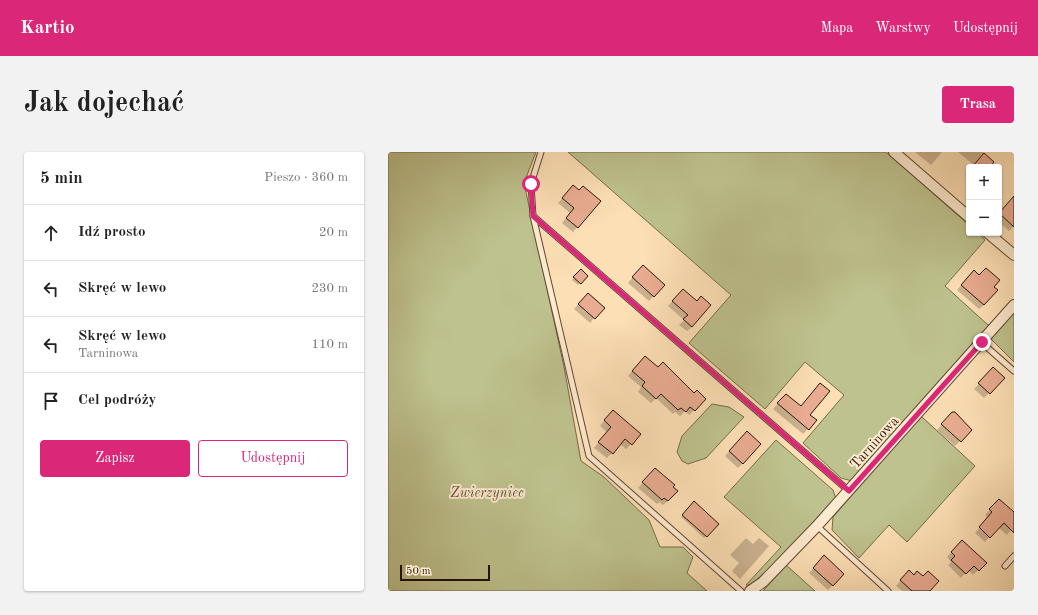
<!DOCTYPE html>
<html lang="pl">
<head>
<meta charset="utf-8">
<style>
  body { margin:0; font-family:"Old Standard TT",serif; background:#f2f2f2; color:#222 }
  .controls { position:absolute; right:12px; top:12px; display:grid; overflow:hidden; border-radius:4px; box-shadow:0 1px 3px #0004 }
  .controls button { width:36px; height:36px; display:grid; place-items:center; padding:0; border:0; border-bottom:1px solid #e0e0e0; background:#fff; color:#222; font:20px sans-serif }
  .scale { position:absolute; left:12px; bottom:10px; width:90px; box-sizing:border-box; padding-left:4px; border:2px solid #2a1408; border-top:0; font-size:11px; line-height:14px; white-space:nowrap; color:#2a1408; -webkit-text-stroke:3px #feeacf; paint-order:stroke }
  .stop { position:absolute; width:12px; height:12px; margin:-9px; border:3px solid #db2777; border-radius:50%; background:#fff }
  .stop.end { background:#db2777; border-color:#fff; box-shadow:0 1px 4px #0008 }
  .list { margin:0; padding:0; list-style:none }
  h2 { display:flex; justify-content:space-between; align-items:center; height:52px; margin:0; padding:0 16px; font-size:17px }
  h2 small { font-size:13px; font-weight:400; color:#767676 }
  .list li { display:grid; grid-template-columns:26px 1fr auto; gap:12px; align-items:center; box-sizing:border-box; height:56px; padding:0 16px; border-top:1px solid #e0e0e0 }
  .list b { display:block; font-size:15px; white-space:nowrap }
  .list p { margin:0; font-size:13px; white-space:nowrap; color:#767676 }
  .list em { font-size:13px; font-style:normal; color:#767676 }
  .actions { display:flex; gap:8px; padding:12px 16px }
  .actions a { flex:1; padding:9px 0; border:1px solid #db2777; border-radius:4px; text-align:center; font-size:14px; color:#db2777 }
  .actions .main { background:#db2777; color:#fff }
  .icon { flex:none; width:22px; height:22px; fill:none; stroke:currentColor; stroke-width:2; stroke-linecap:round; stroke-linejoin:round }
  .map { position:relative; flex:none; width:626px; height:439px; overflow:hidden; border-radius:4px }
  header { display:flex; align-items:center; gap:24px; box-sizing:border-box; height:56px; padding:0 20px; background:#db2777; color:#fff }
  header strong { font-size:19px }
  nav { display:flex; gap:22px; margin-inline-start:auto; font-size:14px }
  .intro { display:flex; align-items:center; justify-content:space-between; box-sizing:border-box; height:96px; padding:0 24px }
  h1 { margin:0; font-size:28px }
  .button { padding:10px 18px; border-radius:4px; background:#db2777; color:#fff; font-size:14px; font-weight:700 }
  main { display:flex; gap:24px; padding:0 24px }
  aside { flex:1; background:#fff; border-radius:4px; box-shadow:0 1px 3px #0004 }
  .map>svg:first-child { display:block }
  .green { fill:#bec28e; stroke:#746b4b }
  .shadow { fill:#0003 }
  .building { fill:#e9ac92; stroke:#2a1408 }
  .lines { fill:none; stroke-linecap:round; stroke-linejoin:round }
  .lane-casing { stroke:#5f4733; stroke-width:7 }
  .street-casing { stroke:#5f4733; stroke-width:12 }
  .lane { stroke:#feeacf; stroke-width:5 }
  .street { stroke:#feeacf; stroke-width:10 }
  .route { stroke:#db2777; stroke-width:5 }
  .labels { text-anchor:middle; stroke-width:4; stroke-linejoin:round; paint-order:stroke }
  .street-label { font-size:14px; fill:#2a1408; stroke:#feeacf }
  .park-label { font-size:14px; font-style:italic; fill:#5e5137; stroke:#feeacf }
</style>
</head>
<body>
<header>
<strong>Kartio</strong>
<nav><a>Mapa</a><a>Warstwy</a><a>Udostępnij</a></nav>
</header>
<div class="intro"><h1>Jak dojechać</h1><a class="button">Trasa</a></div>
<main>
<aside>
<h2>5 min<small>Pieszo · 360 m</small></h2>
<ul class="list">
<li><svg class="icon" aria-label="ahead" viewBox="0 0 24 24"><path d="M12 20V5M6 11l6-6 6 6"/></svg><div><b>Idź prosto</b></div><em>20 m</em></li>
<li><svg class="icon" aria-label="left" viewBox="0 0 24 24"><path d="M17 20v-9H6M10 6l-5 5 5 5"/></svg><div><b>Skręć w lewo</b></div><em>230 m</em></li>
<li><svg class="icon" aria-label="left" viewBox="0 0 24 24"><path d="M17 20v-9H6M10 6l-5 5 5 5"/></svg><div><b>Skręć w lewo</b><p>Tarninowa</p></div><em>110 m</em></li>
<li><svg class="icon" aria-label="arrive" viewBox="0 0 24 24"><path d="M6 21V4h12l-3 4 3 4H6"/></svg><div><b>Cel podróży</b></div></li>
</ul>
<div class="actions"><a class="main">Zapisz</a><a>Udostępnij</a></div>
</aside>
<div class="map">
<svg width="626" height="439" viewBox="0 0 626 439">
  <rect width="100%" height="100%" fill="#fddfb5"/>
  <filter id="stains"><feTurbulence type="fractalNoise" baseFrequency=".005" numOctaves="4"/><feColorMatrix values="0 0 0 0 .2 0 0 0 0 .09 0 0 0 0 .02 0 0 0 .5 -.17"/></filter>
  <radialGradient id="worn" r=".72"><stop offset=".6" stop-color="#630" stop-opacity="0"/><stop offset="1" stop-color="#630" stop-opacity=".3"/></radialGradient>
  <!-- green -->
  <g class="green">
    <polygon points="0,0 148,0 136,31 176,215 193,309 216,325 261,368 272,395 295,395 305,405 299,421 319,439 0,439"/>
    <polygon points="180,0 498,0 581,73 581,81 590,81 597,88 557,134 600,173 603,172 464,329 453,326 415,291 456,243 417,210 377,257 301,191 343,143"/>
    <polygon points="626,161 626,210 603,187"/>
    <polygon points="324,252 341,255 356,265 318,306 300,312 294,309 289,300 294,284"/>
    <polygon points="533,264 587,314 519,390 501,373 471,406 444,378 445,365"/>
    <polygon points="388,288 445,338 448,347 399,400 363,433 358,433 393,395 336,345"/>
    <polygon points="398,413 427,439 375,439"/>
  </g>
  <!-- shadow -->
  <g class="shadow">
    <polygon points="527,0 554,0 543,13"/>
    <polygon points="570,0 595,0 605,10 602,13 604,15 584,15 586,13"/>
    <polygon points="581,19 581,26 577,23"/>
    <polygon points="181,39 191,39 211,49 185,80 174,71 182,61 170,51"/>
    <polygon points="626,45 626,74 621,79 611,70 611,61"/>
    <polygon points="193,118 199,124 190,133 184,128"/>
    <polygon points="250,119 275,133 261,149 240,131"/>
    <polygon points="581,124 596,153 591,157 569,138"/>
    <polygon points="295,138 304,175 299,179 291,173 296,168 280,154"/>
    <polygon points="195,147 206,166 202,171 186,157"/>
    <polygon points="252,210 306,243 317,247 301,263 297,259 292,264 287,260 285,262 268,246 263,251 250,240 253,235 240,224"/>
    <polygon points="605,217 615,226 596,246 586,237"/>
    <polygon points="393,248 421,263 420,277 415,282 385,257"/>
    <polygon points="220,264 243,292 238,297 232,292 219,306 206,296 219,280 212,274"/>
    <polygon points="560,266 583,278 567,294 549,278"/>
    <polygon points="354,285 355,311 350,316 337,304"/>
    <polygon points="263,322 280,349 275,353 271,350 269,352 250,336"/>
    <polygon points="611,348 626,361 626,375 619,383 610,375 597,390 587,381 600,366 597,363"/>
    <polygon points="307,351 330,372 316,386 293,365"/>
    <polygon points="358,386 365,392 371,386 381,394 352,427 344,419 351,411 342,403"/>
    <polygon points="574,389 597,411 585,423 580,418 573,426 560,413 563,410 559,405"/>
    <polygon points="436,405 455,422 440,438 421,421"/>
    <polygon points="516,424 535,425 541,439 514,439 508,434"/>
  </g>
  <!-- building -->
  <g class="building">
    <polygon points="596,1 606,10 602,15 584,15"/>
    <polygon points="185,33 191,38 195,34 213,49 190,76 178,66 186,56 174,46"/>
    <polygon points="626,44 626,75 611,61"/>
    <polygon points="255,113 277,133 266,145 244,125"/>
    <polygon points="598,116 612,128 606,135 610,138 596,153 573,133 586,118 591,123"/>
    <polygon points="193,117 200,124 193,132 185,125"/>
    <polygon points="295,137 309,149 313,144 323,153 304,175 295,167 300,163 284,149"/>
    <polygon points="200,141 217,156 207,167 190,152"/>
    <polygon points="257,204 270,215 275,210 306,241 309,238 318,247 307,259 302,255 298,260 293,256 290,258 273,242 268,247 254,234 257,230 244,219"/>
    <polygon points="605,215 617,226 602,242 590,231"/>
    <polygon points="432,231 442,239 422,263 429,268 421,278 389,251 398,242 413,254"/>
    <polygon points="225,258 253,282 244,293 237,287 225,302 210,290 223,275 216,268"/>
    <polygon points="564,260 567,260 584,278 573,290 553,272"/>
    <polygon points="359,279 373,292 355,312 341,299"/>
    <polygon points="267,316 287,333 285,335 290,339 280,349 276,346 274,348 254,330"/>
    <polygon points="611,347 626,360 626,381 616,371 602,386 591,375 604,360 601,357"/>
    <polygon points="306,349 331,372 319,385 294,363"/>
    <polygon points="574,388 599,411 591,419 586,414 578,422 563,408 567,404 563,400"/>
    <polygon points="436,403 456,422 445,434 425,416"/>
    <polygon points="521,418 526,423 529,419 535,424 540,419 551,429 542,439 524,439 512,428"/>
  </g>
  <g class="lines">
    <!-- lane casing -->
    <g class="lane-casing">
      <g id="lane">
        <polyline points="153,0 143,32 145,64 201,304 353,439"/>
        <polyline points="145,64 461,339"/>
        <polyline points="593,190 626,219"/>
        <polyline points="429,374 500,439"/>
        <polyline points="617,414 626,404"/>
      </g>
    </g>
    <!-- street casing -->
    <g class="street-casing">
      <g id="street">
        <polyline points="506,0 581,65"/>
        <polyline points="600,81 626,103"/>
        <polyline points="362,439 375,430 429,374 626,153"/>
      </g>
    </g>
    <!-- lane -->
    <use href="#lane" class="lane"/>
    <!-- street -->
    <use href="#street" class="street"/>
  </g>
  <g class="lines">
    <!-- route -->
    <polyline class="route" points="143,32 145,64 461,339 594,190"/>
  </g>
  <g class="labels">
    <!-- street labels -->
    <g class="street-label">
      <text transform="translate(486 290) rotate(-48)" y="5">Tarninowa</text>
    </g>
    <!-- park labels -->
    <g class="park-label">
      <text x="99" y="345">Zwierzyniec</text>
    </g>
  </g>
  <rect width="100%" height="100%" filter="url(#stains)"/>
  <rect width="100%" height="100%" fill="url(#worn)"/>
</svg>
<div class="controls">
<button>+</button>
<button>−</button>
</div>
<div class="scale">50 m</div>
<div class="stop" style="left:143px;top:32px"></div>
<div class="stop end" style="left:594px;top:190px"></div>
</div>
</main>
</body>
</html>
